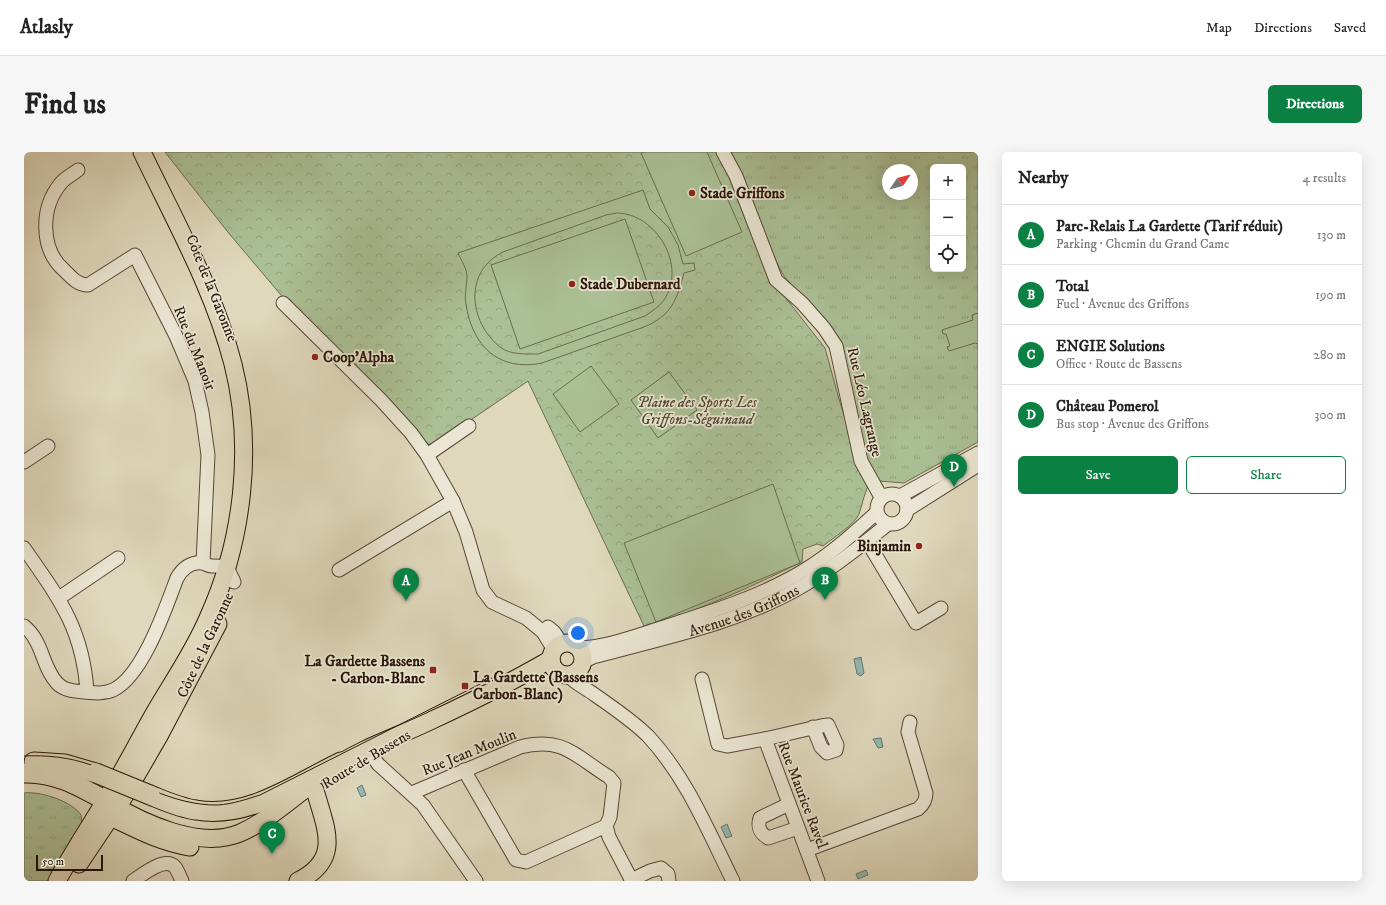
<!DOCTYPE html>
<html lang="en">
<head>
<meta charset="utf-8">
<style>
  body { margin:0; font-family:"IM FELL DW Pica",serif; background:#f6f6f6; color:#222 }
  .controls { position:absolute; right:12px; top:12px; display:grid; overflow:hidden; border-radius:6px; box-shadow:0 4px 16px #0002 }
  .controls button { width:36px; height:36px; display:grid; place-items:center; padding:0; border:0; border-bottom:1px solid #e0e0e0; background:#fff; color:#222; font:20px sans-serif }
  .compass { position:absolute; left:858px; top:12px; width:36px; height:36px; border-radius:50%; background:#fff; box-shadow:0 4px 16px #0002; rotate:55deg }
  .scale { position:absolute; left:12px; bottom:10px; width:67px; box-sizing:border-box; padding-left:4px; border:2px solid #2a1709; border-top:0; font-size:11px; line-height:14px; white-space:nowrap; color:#2a1709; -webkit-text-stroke:3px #eae6d3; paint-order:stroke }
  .you { position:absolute; left:554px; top:481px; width:14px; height:14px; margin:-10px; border:3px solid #fff; border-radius:50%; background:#1a73e8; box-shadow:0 0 0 6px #1a73e833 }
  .badge { display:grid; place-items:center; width:26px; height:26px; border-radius:50%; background:#0b8043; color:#fff; font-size:13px; font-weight:700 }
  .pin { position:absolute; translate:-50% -33px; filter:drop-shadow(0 1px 2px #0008) }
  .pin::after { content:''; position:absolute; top:21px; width:14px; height:12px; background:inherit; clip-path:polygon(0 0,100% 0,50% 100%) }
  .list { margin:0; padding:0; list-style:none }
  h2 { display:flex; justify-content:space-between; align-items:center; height:52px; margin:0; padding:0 16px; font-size:17px }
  h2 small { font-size:13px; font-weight:400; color:#767676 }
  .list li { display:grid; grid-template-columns:26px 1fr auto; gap:12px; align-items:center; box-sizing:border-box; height:60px; padding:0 16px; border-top:1px solid #e0e0e0 }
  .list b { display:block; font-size:15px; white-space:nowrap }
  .list p { margin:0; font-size:13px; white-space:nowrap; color:#767676 }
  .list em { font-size:13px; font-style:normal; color:#767676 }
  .actions { display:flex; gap:8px; padding:12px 16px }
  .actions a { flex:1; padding:9px 0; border:1px solid #0b8043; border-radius:6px; text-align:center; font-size:14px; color:#0b8043 }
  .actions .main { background:#0b8043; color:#fff }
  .icon { flex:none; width:22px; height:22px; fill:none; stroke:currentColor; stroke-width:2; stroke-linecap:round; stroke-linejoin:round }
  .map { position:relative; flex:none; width:954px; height:729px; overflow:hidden; border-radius:6px }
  header { display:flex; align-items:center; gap:24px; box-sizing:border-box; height:56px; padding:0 20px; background:#fff; border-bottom:1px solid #e0e0e0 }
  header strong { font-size:19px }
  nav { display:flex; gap:22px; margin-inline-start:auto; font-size:14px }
  .intro { display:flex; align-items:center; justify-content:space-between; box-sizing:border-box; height:96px; padding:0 24px }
  h1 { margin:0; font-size:28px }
  .button { padding:10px 18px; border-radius:6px; background:#0b8043; color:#fff; font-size:14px; font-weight:700 }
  main { display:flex; gap:24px; padding:0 24px }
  aside { flex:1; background:#fff; border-radius:6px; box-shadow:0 4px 16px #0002 }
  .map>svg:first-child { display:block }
  .grass { fill:url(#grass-tufts); stroke:#6a6c50; fill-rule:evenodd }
  .park { fill:url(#park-crowns); stroke:#6a6c50 }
  .garden { fill:#abc096; stroke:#6a6c50; fill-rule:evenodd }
  .water { fill:url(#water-ripples); stroke:#69786f }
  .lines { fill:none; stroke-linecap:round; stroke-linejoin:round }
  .minor-casing { stroke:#574736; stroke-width:15 }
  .major-casing { stroke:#2a1709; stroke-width:19 }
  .highway-casing { stroke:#2a1709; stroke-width:21 }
  .minor { stroke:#eae6d3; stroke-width:13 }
  .major { stroke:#dfd8bc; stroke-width:17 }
  .highway { stroke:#dfd8bc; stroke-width:19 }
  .tram { stroke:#2a1709; stroke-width:1 }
  .highway-bridge-casing { stroke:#2a1709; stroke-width:21; stroke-linecap:butt }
  .highway-bridge { stroke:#dfd8bc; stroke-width:19 }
  .poi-dot { fill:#8f2418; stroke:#eae6d3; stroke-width:1.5 }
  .labels { text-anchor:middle; stroke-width:3.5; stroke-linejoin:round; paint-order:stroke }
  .poi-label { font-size:15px; font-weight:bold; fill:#2a1709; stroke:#eae6d3; text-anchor:start }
  .street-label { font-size:15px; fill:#2a1709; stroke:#eae6d3 }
  .park-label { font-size:15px; font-style:italic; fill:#514a33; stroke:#eae6d3 }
</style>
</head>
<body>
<header>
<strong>Atlasly</strong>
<nav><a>Map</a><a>Directions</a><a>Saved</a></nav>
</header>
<div class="intro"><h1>Find us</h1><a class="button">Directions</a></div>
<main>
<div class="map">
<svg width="954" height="729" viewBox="0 0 954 729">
  <defs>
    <pattern id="grass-tufts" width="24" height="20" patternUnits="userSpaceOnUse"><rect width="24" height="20" fill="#abc096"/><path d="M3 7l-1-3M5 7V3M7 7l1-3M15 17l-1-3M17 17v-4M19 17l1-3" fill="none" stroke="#93a480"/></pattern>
    <pattern id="park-crowns" width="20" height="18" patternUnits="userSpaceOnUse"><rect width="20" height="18" fill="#abc096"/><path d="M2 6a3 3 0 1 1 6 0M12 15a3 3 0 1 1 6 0" fill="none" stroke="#93a480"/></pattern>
    <pattern id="water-ripples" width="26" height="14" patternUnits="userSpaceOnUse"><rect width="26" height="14" fill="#93b9b3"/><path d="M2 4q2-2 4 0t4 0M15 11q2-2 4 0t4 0" fill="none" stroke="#7f9e99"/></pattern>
  </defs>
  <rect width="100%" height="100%" fill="#dfd8bc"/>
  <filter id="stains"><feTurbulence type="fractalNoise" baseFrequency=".005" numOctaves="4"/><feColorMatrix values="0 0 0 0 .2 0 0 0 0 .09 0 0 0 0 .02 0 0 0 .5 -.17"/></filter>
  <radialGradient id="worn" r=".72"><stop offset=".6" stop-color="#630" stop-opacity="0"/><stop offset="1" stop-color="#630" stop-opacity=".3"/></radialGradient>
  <!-- grass -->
  <g class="grass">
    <path d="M 692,0 L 954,0 L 954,290 L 880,331 L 855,329 L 843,308 L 814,187 L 760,124 ZM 909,15 L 939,15 L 939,117 L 909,117 ZM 864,18 L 888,18 L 888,42 L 864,42 Z"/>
    <path d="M 0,641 C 16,639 48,649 57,663 L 58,675 L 27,729 L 0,729 Z"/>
  </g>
  <!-- park -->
  <path class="park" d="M 141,0 L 694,0 L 754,136 L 801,196 L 815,247 L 829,292 L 835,318 L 844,334 C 840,343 838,353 835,362 C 830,373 809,386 799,394 L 793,392 L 779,397 L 778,410 C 726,435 676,459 620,474 L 504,229 L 407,295 L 262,149 L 203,79 Z"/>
  <!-- garden -->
  <g class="garden">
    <polygon points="621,0 683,0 718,80 662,104 617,1"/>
    <path d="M 619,38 L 626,57 L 644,75 L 654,93 L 659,112 L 670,111 L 671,118 L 660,121 C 653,148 647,164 620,175 L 518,211 C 475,220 448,194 442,152 C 440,143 443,134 443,124 C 443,117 437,108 434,101 ZM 593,61 C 633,62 663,114 640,148 C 635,155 628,159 621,164 L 514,202 C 502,202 486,203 476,195 C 444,169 440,119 479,100 L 582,63 Z"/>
    <polygon points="601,67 630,150 496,197 467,113"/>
    <polygon points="954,161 954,192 951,191 925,199 923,195 926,194 922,182 919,182 918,178 949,168 948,163"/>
    <polygon points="567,214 595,252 556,280 529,242"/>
    <polygon points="645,220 673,258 634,286 607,248"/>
    <polygon points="749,332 776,411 632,470 600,391"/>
  </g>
  <!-- water -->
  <g class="water">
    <polygon points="837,505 840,521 837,524 833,522 830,507"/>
    <polygon points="857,586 859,595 854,596 849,587"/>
    <polygon points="338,633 342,643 337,645 333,636"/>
    <polygon points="703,672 708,684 702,686 697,675"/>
    <polygon points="842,718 844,723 834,727 832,722"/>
  </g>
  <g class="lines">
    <!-- minor casing -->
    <g class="minor-casing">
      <g id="minor">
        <polyline points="699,0 712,24 752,128 778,151 800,176 812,194 837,309 857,345"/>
        <path d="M 54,18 C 49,22 41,26 37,31 C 16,56 16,98 41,119 C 48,126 54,133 64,133 L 111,103 L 152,184 L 171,229 L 178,260 L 184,303 L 179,411"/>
        <polyline points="259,151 357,248 387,281 403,303 429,349 442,380 459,438 468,450 502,466 519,480 530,498"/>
        <polyline points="403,303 445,274"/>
        <polyline points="0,310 24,294"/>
        <circle cx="868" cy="357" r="15"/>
        <polyline points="876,344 954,301"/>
        <polyline points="883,358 954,313"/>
        <polyline points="843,389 892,471 917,456"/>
        <path d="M 0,396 C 35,446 59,477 63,540"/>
        <polyline points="315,418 429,349"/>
        <polyline points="35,446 94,406"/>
        <path d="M 0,474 C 19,489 18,515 33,531 C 40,539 52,539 62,540 C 71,541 80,542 89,538 C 119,524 142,455 153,426 C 158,417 167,409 179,411 C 182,412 184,414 188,414 C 193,414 198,414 203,415 L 210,430"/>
        <polyline points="524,475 530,480 538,492"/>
        <path d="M 555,496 C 582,495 609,485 634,477 C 683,461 734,446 779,419 C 806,403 829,382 852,361"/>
        <path id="s1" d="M 559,510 L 569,505 C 638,486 712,472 775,436 C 807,418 835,395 864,372"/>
        <path d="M 544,523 C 551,532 562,536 571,543 C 587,554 610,570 624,584 C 663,626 684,679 709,729"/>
        <polyline points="678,527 694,592 703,594 741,587 794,729"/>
        <polyline points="741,587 797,574 804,573 813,593 812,598 803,601 797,595 789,575"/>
        <polyline points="348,603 354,612 399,653 452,729"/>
        <polyline points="440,618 492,708 502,710 582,674"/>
        <path d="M 388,641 L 496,595 C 539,584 551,604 585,625 L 590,631 L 586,665 L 582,674 L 585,685 L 608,729"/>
        <path d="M 765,652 L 736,666 C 733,676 736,681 744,686 L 774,676"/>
        <path d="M 783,698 L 894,657 C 900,652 902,648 902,641 L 884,580 L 886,570"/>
        <polyline points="607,728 626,719 637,716 644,722 645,729"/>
        <path d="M 109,729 C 118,723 141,704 151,715 C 154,719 156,725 158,729"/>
      </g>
    </g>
    <!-- major casing -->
    <g class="major-casing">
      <g id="major">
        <circle cx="543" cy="507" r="16"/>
        <path d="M 306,618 C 335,597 370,586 402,571 C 443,552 488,530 527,507"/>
        <path d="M 84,650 C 119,671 176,698 216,681 C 242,670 264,649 287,633"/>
        <path d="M 76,660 C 105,673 133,690 166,695"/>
        <polyline points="55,712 98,648 135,584 194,472"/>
        <path d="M 33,729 C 48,702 64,677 80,651 C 98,621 114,590 131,560 C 149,529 170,499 184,466 C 219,389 230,295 209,212 C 190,138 151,69 118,0"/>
        <path d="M 274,729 C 319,707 301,675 291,638"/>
      </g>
    </g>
    <!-- highway casing -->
    <g class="highway-casing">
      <g id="highway">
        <polyline points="10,610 41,612 72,621"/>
        <path d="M 0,621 C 31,620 55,634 82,649"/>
        <path d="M 126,643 C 141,649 156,656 172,658 C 225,667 271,632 317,610"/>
      </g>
    </g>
    <!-- minor -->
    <use href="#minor" class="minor"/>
    <!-- major -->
    <use href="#major" class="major"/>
    <!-- highway -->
    <use href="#highway" class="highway"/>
    <!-- tram -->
    <path class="tram" d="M 0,604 C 22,603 45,605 67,613 C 108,627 149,654 194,653 C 209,652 223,647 236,643 L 478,521"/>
    <!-- highway-bridge casing -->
    <g class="highway-bridge-casing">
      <polyline id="highway-bridge" points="72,621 126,643"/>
    </g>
    <!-- highway-bridge -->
    <use href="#highway-bridge" class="highway-bridge"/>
  </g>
  <!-- markers -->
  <g class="poi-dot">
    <circle cx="668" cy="41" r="4"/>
    <circle cx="548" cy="132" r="4"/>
    <circle cx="291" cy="205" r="4"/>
    <circle cx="895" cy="394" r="4"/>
    <rect x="405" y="514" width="8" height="8" rx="2"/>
    <rect x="437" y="530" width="8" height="8" rx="2"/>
  </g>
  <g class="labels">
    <!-- poi labels -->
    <g class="poi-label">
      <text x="676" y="46">Stade Griffons</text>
      <text x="556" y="137">Stade Dubernard</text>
      <text x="299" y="210">Coop'Alpha</text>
      <text x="887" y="399" text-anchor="end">Binjamin</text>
      <text x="401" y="514" text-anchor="end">La Gardette Bassens<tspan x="401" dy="17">- Carbon-Blanc</tspan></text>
      <text x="449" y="530">La Gardette (Bassens<tspan x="449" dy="17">Carbon-Blanc)</tspan></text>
    </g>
    <!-- street labels -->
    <g class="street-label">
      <text transform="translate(188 136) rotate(68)" y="5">Côte de la Garonne</text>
      <text transform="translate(171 196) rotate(68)" y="5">Rue du Manoir</text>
      <text transform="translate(841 250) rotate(77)" y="5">Rue Léo Lagrange</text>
      <text dy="5" stroke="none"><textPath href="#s1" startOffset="169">Avenue des Griffons</textPath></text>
      <text transform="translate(181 493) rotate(-65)" y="5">Côte de la Garonne</text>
      <text transform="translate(445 600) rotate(-22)" y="5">Rue Jean Moulin</text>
      <text transform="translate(342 607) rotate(-31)" y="5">Route de Bassens</text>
      <text transform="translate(779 643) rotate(69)" y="5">Rue Maurice Ravel</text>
    </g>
    <!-- park labels -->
    <g class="park-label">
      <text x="673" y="255">Plaine des Sports Les<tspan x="673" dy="17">Griffons-Séguinaud</tspan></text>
    </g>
  </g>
  <rect width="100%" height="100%" filter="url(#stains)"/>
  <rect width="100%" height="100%" fill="url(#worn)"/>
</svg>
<div class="controls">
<button>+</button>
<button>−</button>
<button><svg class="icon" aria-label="locate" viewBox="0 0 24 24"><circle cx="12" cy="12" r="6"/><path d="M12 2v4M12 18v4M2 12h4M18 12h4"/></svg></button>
</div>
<svg class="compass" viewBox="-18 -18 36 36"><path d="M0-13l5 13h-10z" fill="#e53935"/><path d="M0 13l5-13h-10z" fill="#767676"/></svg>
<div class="scale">50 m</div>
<div class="you"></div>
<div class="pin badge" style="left:382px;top:449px">A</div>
<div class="pin badge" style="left:801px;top:448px">B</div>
<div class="pin badge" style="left:248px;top:702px">C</div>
<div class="pin badge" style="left:930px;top:335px">D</div>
</div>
<aside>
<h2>Nearby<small>4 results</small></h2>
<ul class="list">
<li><span class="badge">A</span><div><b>Parc-Relais La Gardette (Tarif réduit)</b><p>Parking · Chemin du Grand Came</p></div><em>130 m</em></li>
<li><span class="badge">B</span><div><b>Total</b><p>Fuel · Avenue des Griffons</p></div><em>190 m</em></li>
<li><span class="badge">C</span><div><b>ENGIE Solutions</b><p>Office · Route de Bassens</p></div><em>280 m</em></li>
<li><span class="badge">D</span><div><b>Château Pomerol</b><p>Bus stop · Avenue des Griffons</p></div><em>300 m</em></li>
</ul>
<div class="actions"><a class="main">Save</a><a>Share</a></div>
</aside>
</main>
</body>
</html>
